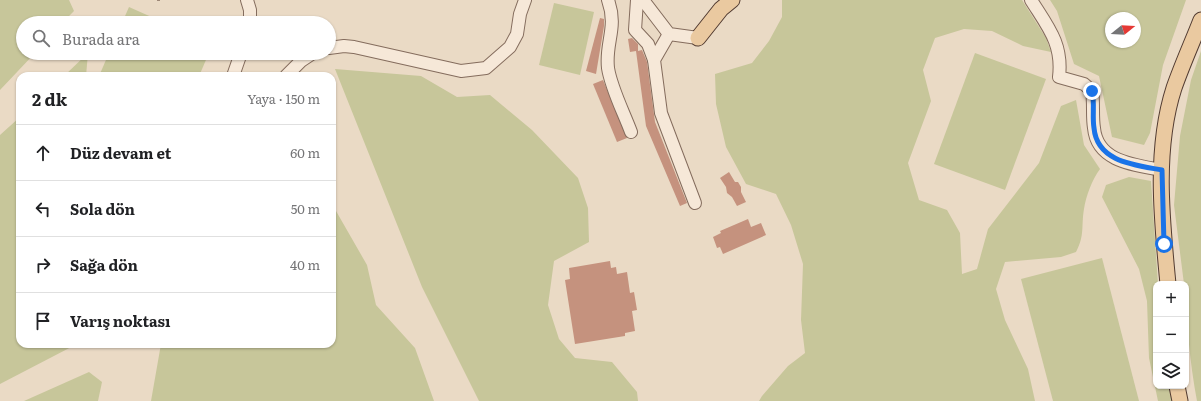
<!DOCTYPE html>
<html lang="tr">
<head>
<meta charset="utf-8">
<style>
  body { margin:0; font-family:Literata,serif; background:#f6f6f6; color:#202124 }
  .controls { position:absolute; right:12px; bottom:12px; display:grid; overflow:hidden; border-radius:8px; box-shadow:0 1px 3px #0004 }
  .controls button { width:36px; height:36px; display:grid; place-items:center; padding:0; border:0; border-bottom:1px solid #e0e0e0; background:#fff; color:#202124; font:20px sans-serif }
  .compass { position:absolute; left:1105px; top:12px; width:36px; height:36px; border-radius:50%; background:#fff; box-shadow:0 1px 3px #0004; rotate:72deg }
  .stop { position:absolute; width:12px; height:12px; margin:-9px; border:3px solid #1a73e8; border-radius:50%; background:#fff }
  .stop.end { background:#1a73e8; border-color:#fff; box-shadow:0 1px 4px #0008 }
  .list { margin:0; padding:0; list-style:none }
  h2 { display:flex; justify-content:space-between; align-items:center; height:52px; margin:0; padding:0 16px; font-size:17px }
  h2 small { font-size:13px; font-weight:400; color:#757577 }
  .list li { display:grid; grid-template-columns:26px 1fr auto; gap:12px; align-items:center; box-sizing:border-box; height:56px; padding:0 16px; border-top:1px solid #e0e0e0 }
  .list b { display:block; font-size:15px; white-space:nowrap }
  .list em { font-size:13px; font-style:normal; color:#757577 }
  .icon { flex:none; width:22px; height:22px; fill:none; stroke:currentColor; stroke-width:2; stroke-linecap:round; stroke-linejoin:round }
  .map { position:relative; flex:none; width:1201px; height:401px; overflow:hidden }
  .search { position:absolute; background:#fff; box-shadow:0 1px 3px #0004; left:16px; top:16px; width:320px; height:44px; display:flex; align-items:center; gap:10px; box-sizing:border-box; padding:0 14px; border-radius:22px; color:#757577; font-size:15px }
  .panel { position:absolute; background:#fff; box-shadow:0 1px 3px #0004; left:16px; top:72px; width:320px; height:276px; border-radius:12px }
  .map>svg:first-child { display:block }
  .green { fill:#c7c69a; fill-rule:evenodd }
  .building { fill:#c5927e }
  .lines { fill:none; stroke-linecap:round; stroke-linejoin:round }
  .minor-casing { stroke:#846c5d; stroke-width:14 }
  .major-casing { stroke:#523b31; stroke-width:17 }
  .path { stroke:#846c5d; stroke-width:1.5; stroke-dasharray:3 2; stroke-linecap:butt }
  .minor { stroke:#f6e8d8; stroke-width:12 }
  .major { stroke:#eac9a0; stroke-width:15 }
  .route { stroke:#1a73e8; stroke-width:5 }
</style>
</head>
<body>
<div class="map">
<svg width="1201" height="401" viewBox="0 0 1201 401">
  <rect width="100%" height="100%" fill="#eadac5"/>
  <!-- green -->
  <g class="green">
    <polygon points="0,0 69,0 74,11 62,23 23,23 23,53 35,53 0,90"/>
    <path d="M 782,0 L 1022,0 L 1046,38 L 1051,52 L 1023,46 L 992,31 L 964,29 L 935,38 L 923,70 L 931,101 L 908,163 L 919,200 L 947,210 L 960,233 L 962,274 L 977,269 L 988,229 L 1039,163 L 1061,106 L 1076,100 L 1084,145 L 1100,169 C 1092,180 1086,196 1084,209 C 1081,227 1085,235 1076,252 L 1061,257 L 1005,262 L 996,289 L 1005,320 L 1028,369 L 1035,401 L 759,401 L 762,396 L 788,366 L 805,353 L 801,320 L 803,264 L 791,225 L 776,194 L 746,184 L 726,147 L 716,104 L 715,74 L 752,63 L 769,41 L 782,17 Z"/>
    <path d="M 1050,0 L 1186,0 L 1163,65 L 1150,133 L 1144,145 L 1112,137 L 1099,76 L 1074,64 L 1057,11 ZM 1111,18 L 1135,18 L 1135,42 L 1111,42 Z"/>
    <polygon points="554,3 594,12 580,75 539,65"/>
    <polygon points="129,7 165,23 122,23"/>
    <path d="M 1201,51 L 1201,401 L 1197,401 C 1190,363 1186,323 1186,284 L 1184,284 L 1174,205 L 1180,136 L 1191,80 Z"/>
    <polygon points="88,53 86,76 64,76"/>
    <polygon points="109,53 209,53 199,76 99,76"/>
    <polygon points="975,53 1046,79 1005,190 934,164"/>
    <polygon points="335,69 421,76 457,97 490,95 532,130 578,178 588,208 589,242 554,261 548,305 559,339 575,358 612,362 637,392 638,401 479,401 422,287"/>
    <polygon points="20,117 20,344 77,344 0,384 0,135"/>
    <polygon points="1129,177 1151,181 1158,284 1156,284 1156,386 1169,386 1172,401 1158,401 1149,358 1147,301 1139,269 1102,197 1106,185"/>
    <polygon points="332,204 367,265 376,305 415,348 434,401 151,401 161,344 332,344"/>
    <polygon points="1102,258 1139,401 1053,401 1021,279"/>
    <polygon points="89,372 102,382 98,401 24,401"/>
  </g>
  <!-- building -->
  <g class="building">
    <polygon points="600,18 604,19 604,26 596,74 586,71"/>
    <polygon points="632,38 638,44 638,51 642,50 647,62 655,122 687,203 680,206 646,126 636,51 630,52 628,39"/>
    <polygon points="603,80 627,138 617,142 593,84"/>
    <polygon points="729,172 735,182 738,182 741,187 741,192 746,202 737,206 732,197 727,193 726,187 720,178"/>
    <polygon points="748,219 751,227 761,223 766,235 723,254 720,247 717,248 713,237 721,233 720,231"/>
    <polygon points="610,261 611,268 616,267 617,274 627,272 630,293 634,292 637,310 632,311 635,331 625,333 625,336 575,344 565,280 570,279 569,268"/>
  </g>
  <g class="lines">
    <!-- minor casing -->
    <g class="minor-casing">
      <g id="minor">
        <polyline points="247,0 250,10 250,23"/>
        <path d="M 608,0 C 618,28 605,42 608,68 C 611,88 624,113 631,132"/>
        <polyline points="637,0 635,30 648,44 654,60"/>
        <polyline points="643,0 669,34 698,38"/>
        <path d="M 1031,0 C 1048,27 1063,44 1059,77 L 1084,84 L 1092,91 C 1094,103 1092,116 1094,128 C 1097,162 1135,165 1162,170"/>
        <polyline points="669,34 654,60 661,113 695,203"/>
        <polyline points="329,48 344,46 354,47 461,71 486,68 510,47 517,34 520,14 525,0"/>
        <polyline points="233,76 241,53"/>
        <polyline points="286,76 301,61 313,53"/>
      </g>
    </g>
    <!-- major casing -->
    <g class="major-casing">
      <g id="major">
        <polyline points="698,38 721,9 732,0"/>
        <path d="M 1168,284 C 1162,221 1154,150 1174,88 C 1182,65 1192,43 1201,20"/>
        <polyline points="1177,386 1180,401"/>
      </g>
    </g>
    <!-- path -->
    <polyline class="path" points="157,0 162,0"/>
    <!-- minor -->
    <use href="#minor" class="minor"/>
    <!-- major -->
    <use href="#major" class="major"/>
  </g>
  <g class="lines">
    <!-- route -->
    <path class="route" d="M 1092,91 C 1095,103 1092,116 1094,128 C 1097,162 1135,165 1162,170 L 1164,244"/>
  </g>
</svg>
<div class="controls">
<button>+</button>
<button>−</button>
<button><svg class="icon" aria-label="layers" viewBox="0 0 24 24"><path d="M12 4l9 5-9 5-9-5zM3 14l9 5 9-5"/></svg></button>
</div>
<svg class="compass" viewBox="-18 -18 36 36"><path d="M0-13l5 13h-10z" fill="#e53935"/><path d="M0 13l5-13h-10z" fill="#757577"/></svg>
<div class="stop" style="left:1164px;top:244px"></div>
<div class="stop end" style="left:1092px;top:91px"></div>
<div class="search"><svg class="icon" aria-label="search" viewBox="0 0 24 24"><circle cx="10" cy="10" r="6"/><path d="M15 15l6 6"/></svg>Burada ara</div>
<section class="panel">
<h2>2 dk<small>Yaya · 150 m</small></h2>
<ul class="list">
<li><svg class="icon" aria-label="ahead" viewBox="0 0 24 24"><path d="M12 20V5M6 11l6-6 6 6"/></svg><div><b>Düz devam et</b></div><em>60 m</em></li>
<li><svg class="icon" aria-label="left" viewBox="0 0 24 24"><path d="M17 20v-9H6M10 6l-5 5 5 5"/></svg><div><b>Sola dön</b></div><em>50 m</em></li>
<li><svg class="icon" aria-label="right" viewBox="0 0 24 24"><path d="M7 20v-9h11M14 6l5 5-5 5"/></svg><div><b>Sağa dön</b></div><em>40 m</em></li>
<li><svg class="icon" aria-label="arrive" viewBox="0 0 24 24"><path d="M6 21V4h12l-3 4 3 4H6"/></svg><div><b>Varış noktası</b></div></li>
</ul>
</section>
</div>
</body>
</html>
